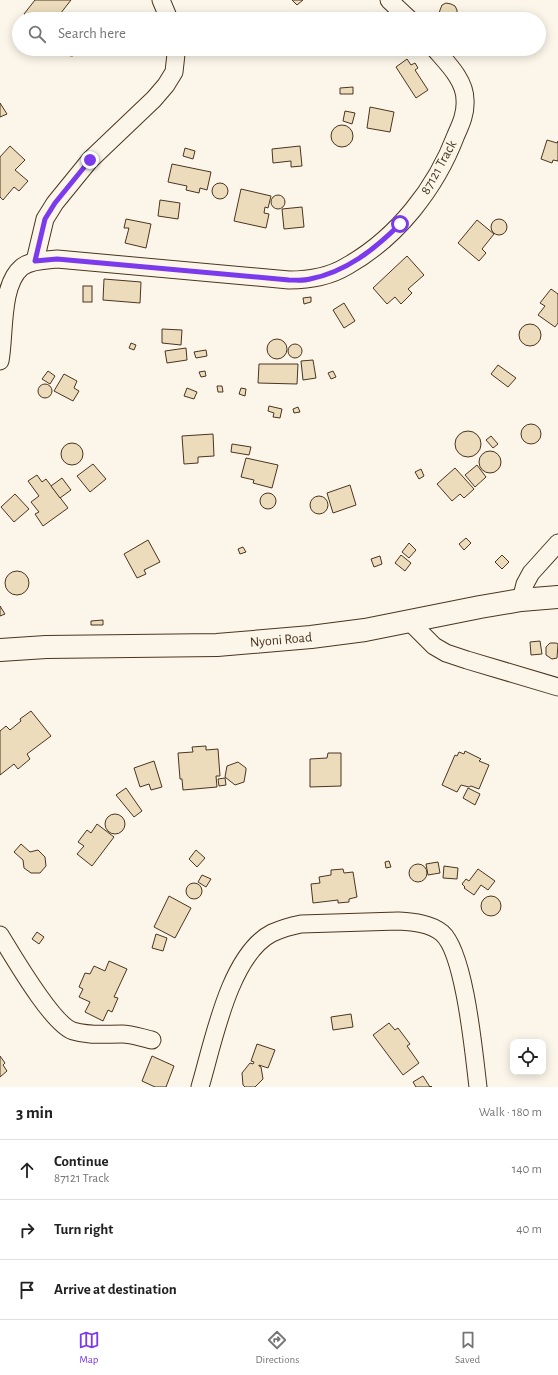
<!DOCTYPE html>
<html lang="en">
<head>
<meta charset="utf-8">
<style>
  body { margin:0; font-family:"Alegreya Sans",sans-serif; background:#f2f2f2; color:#222 }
  .controls { position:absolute; right:12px; bottom:12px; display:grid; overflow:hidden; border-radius:8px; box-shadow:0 2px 10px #0003 }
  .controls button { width:36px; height:36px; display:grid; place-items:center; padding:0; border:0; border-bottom:1px solid #e0e0e0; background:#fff; color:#222; font:20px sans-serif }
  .stop { position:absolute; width:12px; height:12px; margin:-9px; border:3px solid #7c3aed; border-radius:50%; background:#fff }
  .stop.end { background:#7c3aed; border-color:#fff; box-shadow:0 1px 4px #0008 }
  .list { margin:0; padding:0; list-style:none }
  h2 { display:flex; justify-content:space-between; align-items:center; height:52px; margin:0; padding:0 16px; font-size:17px }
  h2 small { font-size:13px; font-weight:400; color:#767676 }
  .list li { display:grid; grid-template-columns:26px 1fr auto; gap:12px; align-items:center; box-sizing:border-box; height:60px; padding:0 16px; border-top:1px solid #e0e0e0 }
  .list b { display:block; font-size:15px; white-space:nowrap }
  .list p { margin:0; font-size:13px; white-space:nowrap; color:#767676 }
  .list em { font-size:13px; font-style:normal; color:#767676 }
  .icon { flex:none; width:22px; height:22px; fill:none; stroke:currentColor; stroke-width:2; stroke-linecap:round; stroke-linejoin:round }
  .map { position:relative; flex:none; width:558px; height:1087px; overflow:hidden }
  .search { position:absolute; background:#fff; box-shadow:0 2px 10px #0003; left:12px; right:12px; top:12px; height:44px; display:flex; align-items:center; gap:10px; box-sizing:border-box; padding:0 14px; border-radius:22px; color:#767676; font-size:15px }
  .sheet { height:232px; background:#fff }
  nav { display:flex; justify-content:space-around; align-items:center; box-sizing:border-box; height:56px; border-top:1px solid #e0e0e0; background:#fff; font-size:11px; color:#767676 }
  nav a { display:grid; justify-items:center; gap:2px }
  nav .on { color:#7c3aed }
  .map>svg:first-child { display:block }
  .building { fill:#ecdcbc; stroke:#4a3520 }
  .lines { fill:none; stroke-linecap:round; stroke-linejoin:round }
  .street-casing { stroke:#4a3520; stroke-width:19 }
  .secondary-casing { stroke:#4a3520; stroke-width:24 }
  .street { stroke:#fbf6e9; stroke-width:17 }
  .secondary { stroke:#fbf6e9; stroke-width:22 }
  .route { stroke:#7c3aed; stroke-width:5 }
  .labels { text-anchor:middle; stroke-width:3; stroke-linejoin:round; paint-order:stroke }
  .street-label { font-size:14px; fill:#4a3520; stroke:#fbf6e9 }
</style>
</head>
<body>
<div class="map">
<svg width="558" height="1087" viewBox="0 0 558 1087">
  <rect width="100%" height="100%" fill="#fbf6e9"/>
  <!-- building -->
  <g class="building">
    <polygon points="35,0 71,0 57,18 58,19 30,19 24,14"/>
    <polygon points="292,0 303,0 297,5"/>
    <polygon points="446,3 451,4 455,6 457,10 457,15 455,19 442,19 439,14 440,10 442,5"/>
    <polygon points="62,49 80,49 78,54 72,56 66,55"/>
    <polygon points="407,59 411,65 415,63 418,68 415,70 428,90 416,98 396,67"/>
    <polygon points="353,87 353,94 340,94 340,88"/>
    <polygon points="0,103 7,114 0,117"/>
    <polygon points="370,107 394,112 390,132 367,128"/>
    <polygon points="345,111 355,113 352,124 343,121"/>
    <circle cx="342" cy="136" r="11"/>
    <polygon points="547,140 557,143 558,141 558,161 553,160 552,163 541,159"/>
    <polygon points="10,146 25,160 15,170 28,181 19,191 14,187 3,200 0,197 0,157"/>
    <polygon points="300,146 302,166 291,167 291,161 273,163 272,149"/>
    <polygon points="185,148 195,151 193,159 183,156"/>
    <polygon points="172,164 211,172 207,190 200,188 199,193 186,190 187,186 168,182"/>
    <circle cx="220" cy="191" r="8"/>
    <polygon points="241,189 271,196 268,208 265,207 264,213 269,214 266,228 234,221"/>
    <circle cx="278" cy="202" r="7"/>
    <polygon points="160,200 180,203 178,219 158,216"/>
    <polygon points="302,207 304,227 284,229 282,209"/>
    <circle cx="499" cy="227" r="8"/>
    <polygon points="126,219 151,224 146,248 125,243 129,228 124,228"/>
    <polygon points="477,220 494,234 482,249 486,253 479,261 458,243"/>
    <polygon points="407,256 424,275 408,289 412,293 401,304 395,297 387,304 373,288"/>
    <polygon points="104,279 141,282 140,303 103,300"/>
    <rect x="83" y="286" width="9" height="16"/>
    <polygon points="551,289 558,294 558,323 555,327 538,315 545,306 540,303"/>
    <polygon points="311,297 311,302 304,304 303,298"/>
    <polygon points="344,303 355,321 344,328 333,310"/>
    <circle cx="530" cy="335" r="11"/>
    <polygon points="162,329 182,330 181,345 162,343"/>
    <circle cx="277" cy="349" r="10"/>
    <polygon points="131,343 136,345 134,350 129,348"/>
    <circle cx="295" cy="351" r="7"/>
    <polygon points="186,348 187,360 167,363 165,351"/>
    <polygon points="206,350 207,356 196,358 194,352"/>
    <polygon points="313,360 316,378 303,380 301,361"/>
    <polygon points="259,364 298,364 297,384 258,383"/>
    <polygon points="498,365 516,378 508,387 491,374"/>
    <polygon points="48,371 55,376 50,384 42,379"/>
    <polygon points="205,371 206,376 201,377 199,372"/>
    <polygon points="333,371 336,377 331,379 328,373"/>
    <polygon points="64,374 77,381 74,388 79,391 73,401 54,391"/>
    <circle cx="45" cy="391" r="7"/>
    <polygon points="217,386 222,386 223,392 218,392"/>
    <polygon points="187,388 197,392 194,399 184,396"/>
    <polygon points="241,388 246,389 245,396 239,394"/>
    <polygon points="269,406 282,409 280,418 273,417 274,413 268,411"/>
    <polygon points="298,407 300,412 294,413 293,409"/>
    <circle cx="531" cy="434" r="10"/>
    <circle cx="468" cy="444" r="13"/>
    <polygon points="213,434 214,456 198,457 198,463 184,464 182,436"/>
    <polygon points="491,436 498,444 493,448 486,440"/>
    <circle cx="72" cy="454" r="11"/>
    <polygon points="232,444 251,447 249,455 231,452"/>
    <circle cx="490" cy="462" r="11"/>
    <polygon points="246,458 278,465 272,488 253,483 254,480 241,477"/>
    <polygon points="93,464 106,479 90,492 77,476"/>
    <polygon points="477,465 486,477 475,487 465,475"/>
    <polygon points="455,468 474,489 464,498 460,494 452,501 437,484"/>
    <polygon points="421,469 424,476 419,479 415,472"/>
    <polygon points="37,475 42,482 46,479 68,508 43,526 35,514 39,512 31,502 39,496 28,481"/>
    <polygon points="62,478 71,490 60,498 51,486"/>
    <polygon points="350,485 356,505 333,513 327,493"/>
    <circle cx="268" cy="501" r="8"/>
    <polygon points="15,494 29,509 14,522 1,507"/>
    <circle cx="319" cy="505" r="9"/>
    <polygon points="466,538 471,543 464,550 459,544"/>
    <polygon points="148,540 160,562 144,570 146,574 137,578 124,554"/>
    <polygon points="409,543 416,550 409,558 402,552"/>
    <polygon points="243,547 246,552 240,554 238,549"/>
    <polygon points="401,555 411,563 405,571 395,563"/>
    <polygon points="502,555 509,562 502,569 495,562"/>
    <polygon points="380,556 382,564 374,567 371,559"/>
    <circle cx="17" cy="583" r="12"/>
    <polygon points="0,606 5,614 0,616"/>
    <polygon points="103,620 103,625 91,625 91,621"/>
    <polygon points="540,641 542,654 531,655 530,642"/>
    <polygon points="550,643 556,643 558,644 557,658 552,659 546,655 546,647"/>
    <polygon points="31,711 51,736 27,754 30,759 18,769 14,764 0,775 0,731 6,726 10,730 21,721 20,719"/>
    <polygon points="206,746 206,750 218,749 220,776 216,776 217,787 183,790 182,779 180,779 178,753 193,752 192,747"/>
    <polygon points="465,751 481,759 479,761 489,765 479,789 471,786 469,787 461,785 457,792 442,785 455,755 457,756 459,752 464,754"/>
    <polygon points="328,753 341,753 341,786 310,787 310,759 327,758"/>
    <polygon points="154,761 162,787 151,790 149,784 140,787 134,768"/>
    <polygon points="238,762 246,768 246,770 244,782 235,785 225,777 227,766"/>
    <polygon points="225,778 226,785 219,786 218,779"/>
    <polygon points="126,788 142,811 134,817 116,795"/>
    <polygon points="468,788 480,794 475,805 463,798"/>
    <circle cx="115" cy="824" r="10"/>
    <polygon points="97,824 114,837 92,866 77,854 84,846 78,842 87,830 91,833"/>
    <polygon points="21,844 30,852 38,850 45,857 46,866 40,873 31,873 24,868 23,860 14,852"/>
    <polygon points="196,850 205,858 197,867 189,859"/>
    <polygon points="389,861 391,867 386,868 385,862"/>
    <polygon points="438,862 440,873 428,875 426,864"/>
    <circle cx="418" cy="873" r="9"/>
    <polygon points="444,866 458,868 457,879 443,878"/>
    <polygon points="343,869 344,873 353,872 357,897 349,899 349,902 338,903 338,900 313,903 311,884 320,883 319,877 331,875 331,870"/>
    <polygon points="478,869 495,881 488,890 481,885 474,895 464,888 465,887 462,884 466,879 469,881"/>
    <polygon points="202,875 211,879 206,887 198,882"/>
    <circle cx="194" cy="891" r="8"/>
    <circle cx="491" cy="906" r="10"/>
    <polygon points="169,896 191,908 175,938 154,927"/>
    <polygon points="37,932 44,937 39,944 32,939"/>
    <polygon points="156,934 167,938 163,951 152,948"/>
    <polygon points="109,961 127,969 114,997 118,998 112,1012 108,1010 103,1021 85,1012 90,1002 79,997 83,989 79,987 85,973 90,974 94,966 105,971"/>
    <polygon points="351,1014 353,1027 333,1030 331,1017"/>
    <polygon points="389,1023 395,1030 398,1028 410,1044 407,1046 419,1063 403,1075 373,1035"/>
    <polygon points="257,1044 275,1050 268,1068 259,1065 259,1066 261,1067 263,1079 255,1087 245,1087 243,1085 242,1073 250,1063 253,1064 254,1062 251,1061"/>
    <polygon points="0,1056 5,1063 3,1065 7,1071 0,1077"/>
    <polygon points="152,1056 174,1066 166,1087 155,1087 142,1081"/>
    <polygon points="423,1076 430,1087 431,1086 432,1087 416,1087 413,1082"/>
  </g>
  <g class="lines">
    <!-- street casing -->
    <g class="street-casing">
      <g id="street">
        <polyline points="161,0 169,19"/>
        <polyline points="389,0 409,19"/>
        <polyline points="35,261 45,219 55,203 90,160 154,99 166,85 174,72 176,54 175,49"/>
        <path d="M 0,361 C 5,335 0,285 22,267 C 31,260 46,260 57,259 L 289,280 C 309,280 329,277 347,266 C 397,238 436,188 456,135 C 461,124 466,113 465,100 C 465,80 447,63 435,49"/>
        <polyline points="521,600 525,584 531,573 558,543"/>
        <polyline points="410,622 434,646 446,653 467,660 558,687"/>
        <path d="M 0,935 C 13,956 52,1024 73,1031 C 89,1036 105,1034 122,1034 C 132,1034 142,1038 152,1040"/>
        <path d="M 200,1087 C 213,1044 229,955 272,933 C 281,929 291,926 301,924 L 398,921 C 413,922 430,923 442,933 C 465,953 474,1055 478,1087"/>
      </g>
    </g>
    <!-- secondary casing -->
    <g class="secondary-casing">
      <polyline id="secondary" points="0,650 46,647 217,645 311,637 365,630 480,607 521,600 558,597"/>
    </g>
    <!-- street -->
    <use href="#street" class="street"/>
    <!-- secondary -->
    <use href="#secondary" class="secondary"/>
  </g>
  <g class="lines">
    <!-- route -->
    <path class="route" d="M 90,160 L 55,203 L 45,219 L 35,261 L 57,259 L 289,280 C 296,280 303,281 310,279 C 346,272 375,249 400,224"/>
  </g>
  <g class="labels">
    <!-- street labels -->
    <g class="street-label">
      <text transform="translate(438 167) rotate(-61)" y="5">87121 Track</text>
      <text transform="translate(281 639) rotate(-5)" y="5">Nyoni Road</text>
    </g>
  </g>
</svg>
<div class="controls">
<button><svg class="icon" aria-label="locate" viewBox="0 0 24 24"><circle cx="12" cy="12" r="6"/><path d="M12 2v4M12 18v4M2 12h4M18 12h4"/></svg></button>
</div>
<div class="stop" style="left:400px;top:224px"></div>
<div class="stop end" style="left:90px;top:160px"></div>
<div class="search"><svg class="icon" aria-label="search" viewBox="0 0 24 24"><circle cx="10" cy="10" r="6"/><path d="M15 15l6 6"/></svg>Search here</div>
</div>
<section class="sheet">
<h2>3 min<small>Walk · 180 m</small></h2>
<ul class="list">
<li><svg class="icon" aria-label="ahead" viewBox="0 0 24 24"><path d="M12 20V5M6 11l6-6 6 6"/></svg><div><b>Continue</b><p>87121 Track</p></div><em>140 m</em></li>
<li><svg class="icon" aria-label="right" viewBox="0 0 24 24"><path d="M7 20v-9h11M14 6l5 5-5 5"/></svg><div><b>Turn right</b></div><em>40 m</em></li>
<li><svg class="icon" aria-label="arrive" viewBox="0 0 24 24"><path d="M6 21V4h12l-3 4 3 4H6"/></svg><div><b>Arrive at destination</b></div></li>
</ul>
</section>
<nav>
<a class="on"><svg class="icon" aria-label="map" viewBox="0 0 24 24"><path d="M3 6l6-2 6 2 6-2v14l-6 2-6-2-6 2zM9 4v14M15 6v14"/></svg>Map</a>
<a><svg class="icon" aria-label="directions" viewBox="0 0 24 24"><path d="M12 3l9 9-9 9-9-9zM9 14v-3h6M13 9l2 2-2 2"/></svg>Directions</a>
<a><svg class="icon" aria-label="saved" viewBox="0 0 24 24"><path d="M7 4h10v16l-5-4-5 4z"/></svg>Saved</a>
</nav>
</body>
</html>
